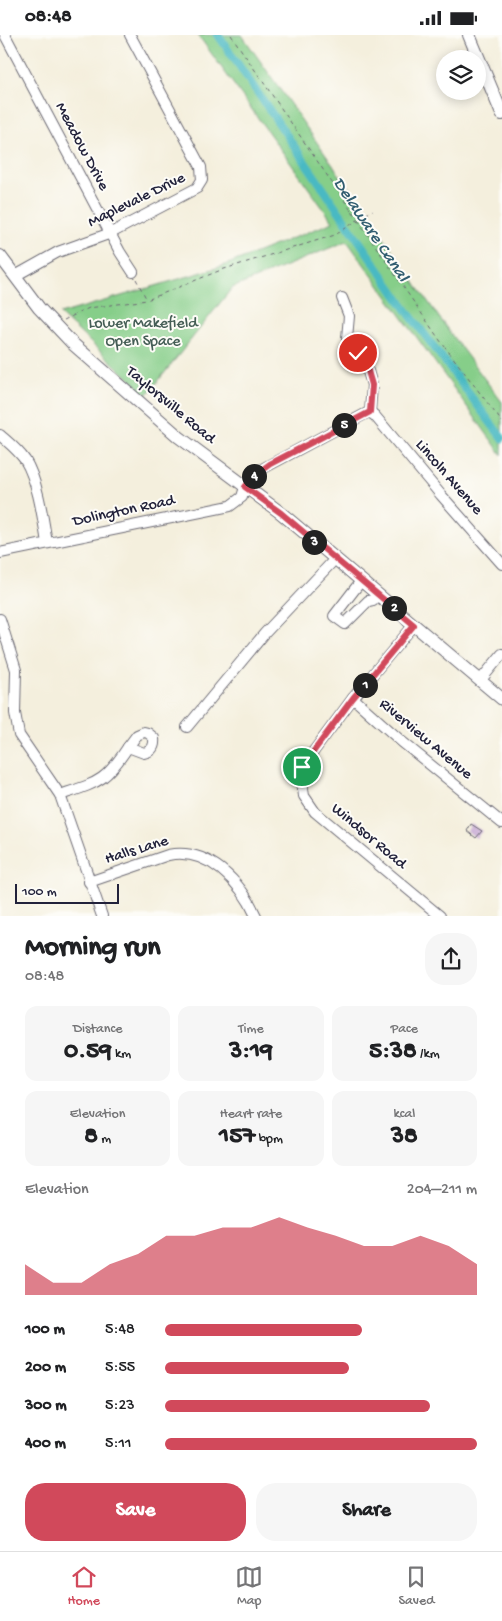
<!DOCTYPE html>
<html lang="en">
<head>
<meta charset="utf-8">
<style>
	:root { --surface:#fff; --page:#f6f6f6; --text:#202124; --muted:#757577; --line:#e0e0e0; --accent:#d1495b }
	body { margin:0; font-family:"Gochi Hand",sans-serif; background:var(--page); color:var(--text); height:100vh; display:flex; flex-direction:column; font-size:19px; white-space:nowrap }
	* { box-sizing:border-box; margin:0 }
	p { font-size:16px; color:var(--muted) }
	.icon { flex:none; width:28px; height:28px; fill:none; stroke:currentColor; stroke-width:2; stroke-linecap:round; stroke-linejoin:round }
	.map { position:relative; height:881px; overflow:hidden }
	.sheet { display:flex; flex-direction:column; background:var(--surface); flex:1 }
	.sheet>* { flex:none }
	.buttons { position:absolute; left:436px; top:15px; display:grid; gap:10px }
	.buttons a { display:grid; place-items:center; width:50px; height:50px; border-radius:50%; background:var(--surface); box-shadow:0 2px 12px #0003; font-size:25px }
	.scale { position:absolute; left:15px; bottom:12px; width:104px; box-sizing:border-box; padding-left:5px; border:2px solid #22223b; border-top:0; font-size:14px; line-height:18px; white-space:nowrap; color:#22223b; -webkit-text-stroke:4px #fdfcf7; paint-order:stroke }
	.pin { position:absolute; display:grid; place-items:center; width:42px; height:42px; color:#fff; margin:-21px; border:2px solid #fff; border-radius:50%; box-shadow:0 1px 5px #0007 }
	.km { position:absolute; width:25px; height:25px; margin:-12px; border-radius:50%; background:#222; color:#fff; font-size:14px; line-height:25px; text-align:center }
	.round { display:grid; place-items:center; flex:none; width:52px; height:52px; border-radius:20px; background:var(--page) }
	.head { display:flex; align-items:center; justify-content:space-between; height:85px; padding:0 25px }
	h1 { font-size:28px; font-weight:800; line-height:38px }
	.stats { display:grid; grid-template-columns:repeat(3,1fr); gap:8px; height:85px; padding:5px 25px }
	.stats div { display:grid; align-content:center; border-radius:12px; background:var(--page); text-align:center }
	.stats b { font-size:25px; font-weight:800 }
	.stats small { font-size:14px; font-weight:400 }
	.stats p { font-size:14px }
	.chart { height:140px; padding:10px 25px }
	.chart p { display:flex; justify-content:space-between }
	.chart svg { width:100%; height:90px; margin-top:5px; fill:var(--accent); opacity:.7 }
	.primary-button { display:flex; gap:10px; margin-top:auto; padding:10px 25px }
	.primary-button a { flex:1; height:58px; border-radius:20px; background:var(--accent); color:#fff; font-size:20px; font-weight:800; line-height:58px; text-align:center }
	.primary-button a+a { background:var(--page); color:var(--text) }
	ul { padding:0 25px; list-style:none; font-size:16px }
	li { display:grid; grid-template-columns:80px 60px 1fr; align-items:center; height:38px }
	li i { height:12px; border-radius:6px; background:var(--accent) }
	.status { display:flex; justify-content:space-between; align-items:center; height:35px; padding:0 25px; background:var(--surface); direction:ltr }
	.status svg { height:14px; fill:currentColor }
	.dock { display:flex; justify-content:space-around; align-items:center; height:70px; border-top:1px solid var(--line); background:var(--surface); font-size:14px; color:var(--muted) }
	.dock a { display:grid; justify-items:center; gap:2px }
	.dock .on { color:var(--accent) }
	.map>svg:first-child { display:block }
	.green { fill:#86ce89; stroke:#547862 }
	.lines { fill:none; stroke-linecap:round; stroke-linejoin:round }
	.canal { stroke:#4ab9c3; stroke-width:8 }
	.building { fill:#c8aad4 }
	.minor-casing { stroke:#6c6a74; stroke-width:12 }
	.major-casing { stroke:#6c6a74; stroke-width:14 }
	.path { stroke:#6c6a74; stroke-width:1; stroke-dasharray:4 4; stroke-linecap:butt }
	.minor { stroke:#fff; stroke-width:10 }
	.major { stroke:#fff; stroke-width:12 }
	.path-bridge { stroke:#6c6a74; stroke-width:1; stroke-dasharray:4 4; stroke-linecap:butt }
	.route-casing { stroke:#fff; stroke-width:10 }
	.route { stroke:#d1495b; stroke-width:6 }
	.labels { text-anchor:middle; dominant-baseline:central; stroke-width:4; stroke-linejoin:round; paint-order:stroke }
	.street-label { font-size:16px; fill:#22223b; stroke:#fdfcf7 }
	.park-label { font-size:16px; fill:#455e56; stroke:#fdfcf7 }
	.water-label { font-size:18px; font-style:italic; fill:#325e71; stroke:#fdfcf7 }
</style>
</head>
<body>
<div class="status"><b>08:48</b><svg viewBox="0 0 49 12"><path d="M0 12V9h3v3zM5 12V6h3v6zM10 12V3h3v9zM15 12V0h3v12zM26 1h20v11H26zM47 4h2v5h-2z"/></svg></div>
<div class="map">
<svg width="502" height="881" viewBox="0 0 502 881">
	<rect width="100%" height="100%" fill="#fdfcf7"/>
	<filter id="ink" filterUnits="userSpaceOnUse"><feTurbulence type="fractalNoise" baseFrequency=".02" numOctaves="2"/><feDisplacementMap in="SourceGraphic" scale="10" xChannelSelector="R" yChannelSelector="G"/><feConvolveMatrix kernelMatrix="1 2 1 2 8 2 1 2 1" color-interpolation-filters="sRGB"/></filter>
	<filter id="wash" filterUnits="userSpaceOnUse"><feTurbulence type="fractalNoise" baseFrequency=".0096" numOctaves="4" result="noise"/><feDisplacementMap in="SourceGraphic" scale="20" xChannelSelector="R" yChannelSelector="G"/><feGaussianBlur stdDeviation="1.12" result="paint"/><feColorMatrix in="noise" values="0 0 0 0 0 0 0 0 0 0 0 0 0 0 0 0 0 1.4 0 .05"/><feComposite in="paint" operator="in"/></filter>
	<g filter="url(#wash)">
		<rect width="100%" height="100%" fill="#f4efdd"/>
		<!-- green -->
		<path class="green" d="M198 0H242L450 298 502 367V420L347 206 232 253 147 360 60 279 223 231 333 187Z"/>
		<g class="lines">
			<!-- canal -->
			<path class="canal" d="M218 0 410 280 502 403"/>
		</g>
		<g id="blocks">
			<!-- building -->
			<path class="building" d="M471 789 482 796 476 803 467 796Z"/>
		</g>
	</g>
	<g filter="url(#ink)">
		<use href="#blocks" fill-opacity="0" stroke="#6c6a74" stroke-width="1"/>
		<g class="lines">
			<!-- minor casing -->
			<g class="minor-casing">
				<g id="minor">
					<path d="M5 0 120 217 133 237"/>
					<path d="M15 241 58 217 111 198 197 153 202 145 201 132 130 0"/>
					<path d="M342 263 349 281 347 303 368 336 372 350 370 377"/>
					<path d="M370 377 375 381 441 460 502 529"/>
					<path d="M0 400C9 408 18 415 25 425 38 446 43 484 47 508"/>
					<path d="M0 518 230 471 242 462 245 452 262 434 365 379 370 377"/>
					<path d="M361 546 334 581 345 589 368 566 373 565 378 560"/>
					<path d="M0 584 16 635 15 678 19 700 60 760 102 881"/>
					<path d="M414 590 353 663 302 732V747L304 761 315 777 440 881"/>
					<path d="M480 646 502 619"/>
					<path d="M353 663 401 706 502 788"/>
					<path d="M187 692 265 598 335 524"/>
					<path d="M144 697 148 698 154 703C155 711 152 716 144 718L128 712 137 700Z"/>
					<path d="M60 760C99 747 105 747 128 712"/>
					<path d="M89 847 168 820C208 812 241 847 256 881"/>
				</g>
			</g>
			<!-- major casing -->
			<g class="major-casing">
				<g id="major">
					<path d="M469 0 502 79"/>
					<path d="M0 221 39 273 73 309 179 402 281 478 502 664"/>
				</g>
			</g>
			<!-- path -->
			<g class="path">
				<path d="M231 0 439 304 502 387"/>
				<path d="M352 177 364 182 363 192"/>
				<path d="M359 184 373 175"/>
				<path d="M136 244 147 265"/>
				<path d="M64 285 89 273 147 265 221 235 335 200 343 195"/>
			</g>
			<!-- minor -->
			<use href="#minor" class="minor"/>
			<!-- major -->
			<use href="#major" class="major"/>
			<!-- path-bridge -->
			<path class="path-bridge" d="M343 195 359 184"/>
		</g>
	</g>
	<g class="lines" filter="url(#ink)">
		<!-- route casing -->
		<g class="route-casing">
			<path id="route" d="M302 732 353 663 414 590 281 478 245 452 255 440 270 429 370 377 372 350 368 336 358 318"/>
		</g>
		<!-- route -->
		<use href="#route" class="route"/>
	</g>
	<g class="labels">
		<!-- street labels -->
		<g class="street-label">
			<text transform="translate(81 112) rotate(62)">Meadow Drive</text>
			<text transform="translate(137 166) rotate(-26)">Maplevale Drive</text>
			<text transform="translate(170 371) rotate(40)">Taylorsville Road</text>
			<text transform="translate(448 443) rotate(49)">Lincoln Avenue</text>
			<text transform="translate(124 477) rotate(-12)">Dolington Road</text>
			<text transform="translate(425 705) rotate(40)">Riverview Avenue</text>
			<text transform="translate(368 802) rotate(40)">Windsor Road</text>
			<text transform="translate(137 816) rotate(-17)">Halls Lane</text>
		</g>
		<!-- park labels -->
		<g class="park-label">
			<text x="143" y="289">Lower Makefield<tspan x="143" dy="18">Open Space</tspan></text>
		</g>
		<!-- water labels -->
		<g class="water-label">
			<text transform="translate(370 195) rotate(56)">Delaware Canal</text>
		</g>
	</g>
</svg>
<div class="buttons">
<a><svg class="icon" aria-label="layers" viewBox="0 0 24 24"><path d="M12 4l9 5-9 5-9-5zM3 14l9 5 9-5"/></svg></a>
</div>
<div class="scale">100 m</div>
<div class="pin" style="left:302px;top:732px;background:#1e9e55"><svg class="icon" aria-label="arrive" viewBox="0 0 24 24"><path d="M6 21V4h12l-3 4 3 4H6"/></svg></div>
<div class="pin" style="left:358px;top:318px;background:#d93025"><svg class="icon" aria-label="check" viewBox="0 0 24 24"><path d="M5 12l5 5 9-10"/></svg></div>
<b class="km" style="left:365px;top:650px">1</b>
<b class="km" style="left:394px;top:573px">2</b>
<b class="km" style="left:314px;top:507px">3</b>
<b class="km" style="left:254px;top:441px">4</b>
<b class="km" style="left:344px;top:390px">5</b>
</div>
<section class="sheet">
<div class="head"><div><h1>Morning run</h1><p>08:48</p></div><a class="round"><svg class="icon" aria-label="share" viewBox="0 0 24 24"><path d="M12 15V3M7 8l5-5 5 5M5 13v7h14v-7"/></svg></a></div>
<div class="stats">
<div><p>Distance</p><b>0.59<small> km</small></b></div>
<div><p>Time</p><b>3:19</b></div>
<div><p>Pace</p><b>5:38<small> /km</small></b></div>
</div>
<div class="stats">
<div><p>Elevation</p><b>8<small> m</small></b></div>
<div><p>Heart rate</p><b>157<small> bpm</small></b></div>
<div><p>kcal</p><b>38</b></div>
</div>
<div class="chart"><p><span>Elevation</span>204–211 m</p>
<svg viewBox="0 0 160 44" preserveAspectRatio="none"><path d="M0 44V29L10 38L20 38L30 29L40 24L50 15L60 15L70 11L80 11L90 6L100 11L110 15L120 20L130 20L140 15L150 20L160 29V44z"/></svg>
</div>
<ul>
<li><b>100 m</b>5:48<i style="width:63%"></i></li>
<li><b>200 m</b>5:55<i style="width:59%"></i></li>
<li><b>300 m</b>5:23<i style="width:85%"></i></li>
<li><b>400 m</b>5:11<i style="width:100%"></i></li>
</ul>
<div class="primary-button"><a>Save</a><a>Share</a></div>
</section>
<nav class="dock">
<a class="on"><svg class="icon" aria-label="home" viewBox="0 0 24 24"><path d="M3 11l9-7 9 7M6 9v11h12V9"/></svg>Home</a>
<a><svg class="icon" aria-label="map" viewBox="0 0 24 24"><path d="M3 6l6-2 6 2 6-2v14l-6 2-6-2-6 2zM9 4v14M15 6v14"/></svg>Map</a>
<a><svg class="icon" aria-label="saved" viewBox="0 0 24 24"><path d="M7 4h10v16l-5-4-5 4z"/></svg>Saved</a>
</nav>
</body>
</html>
